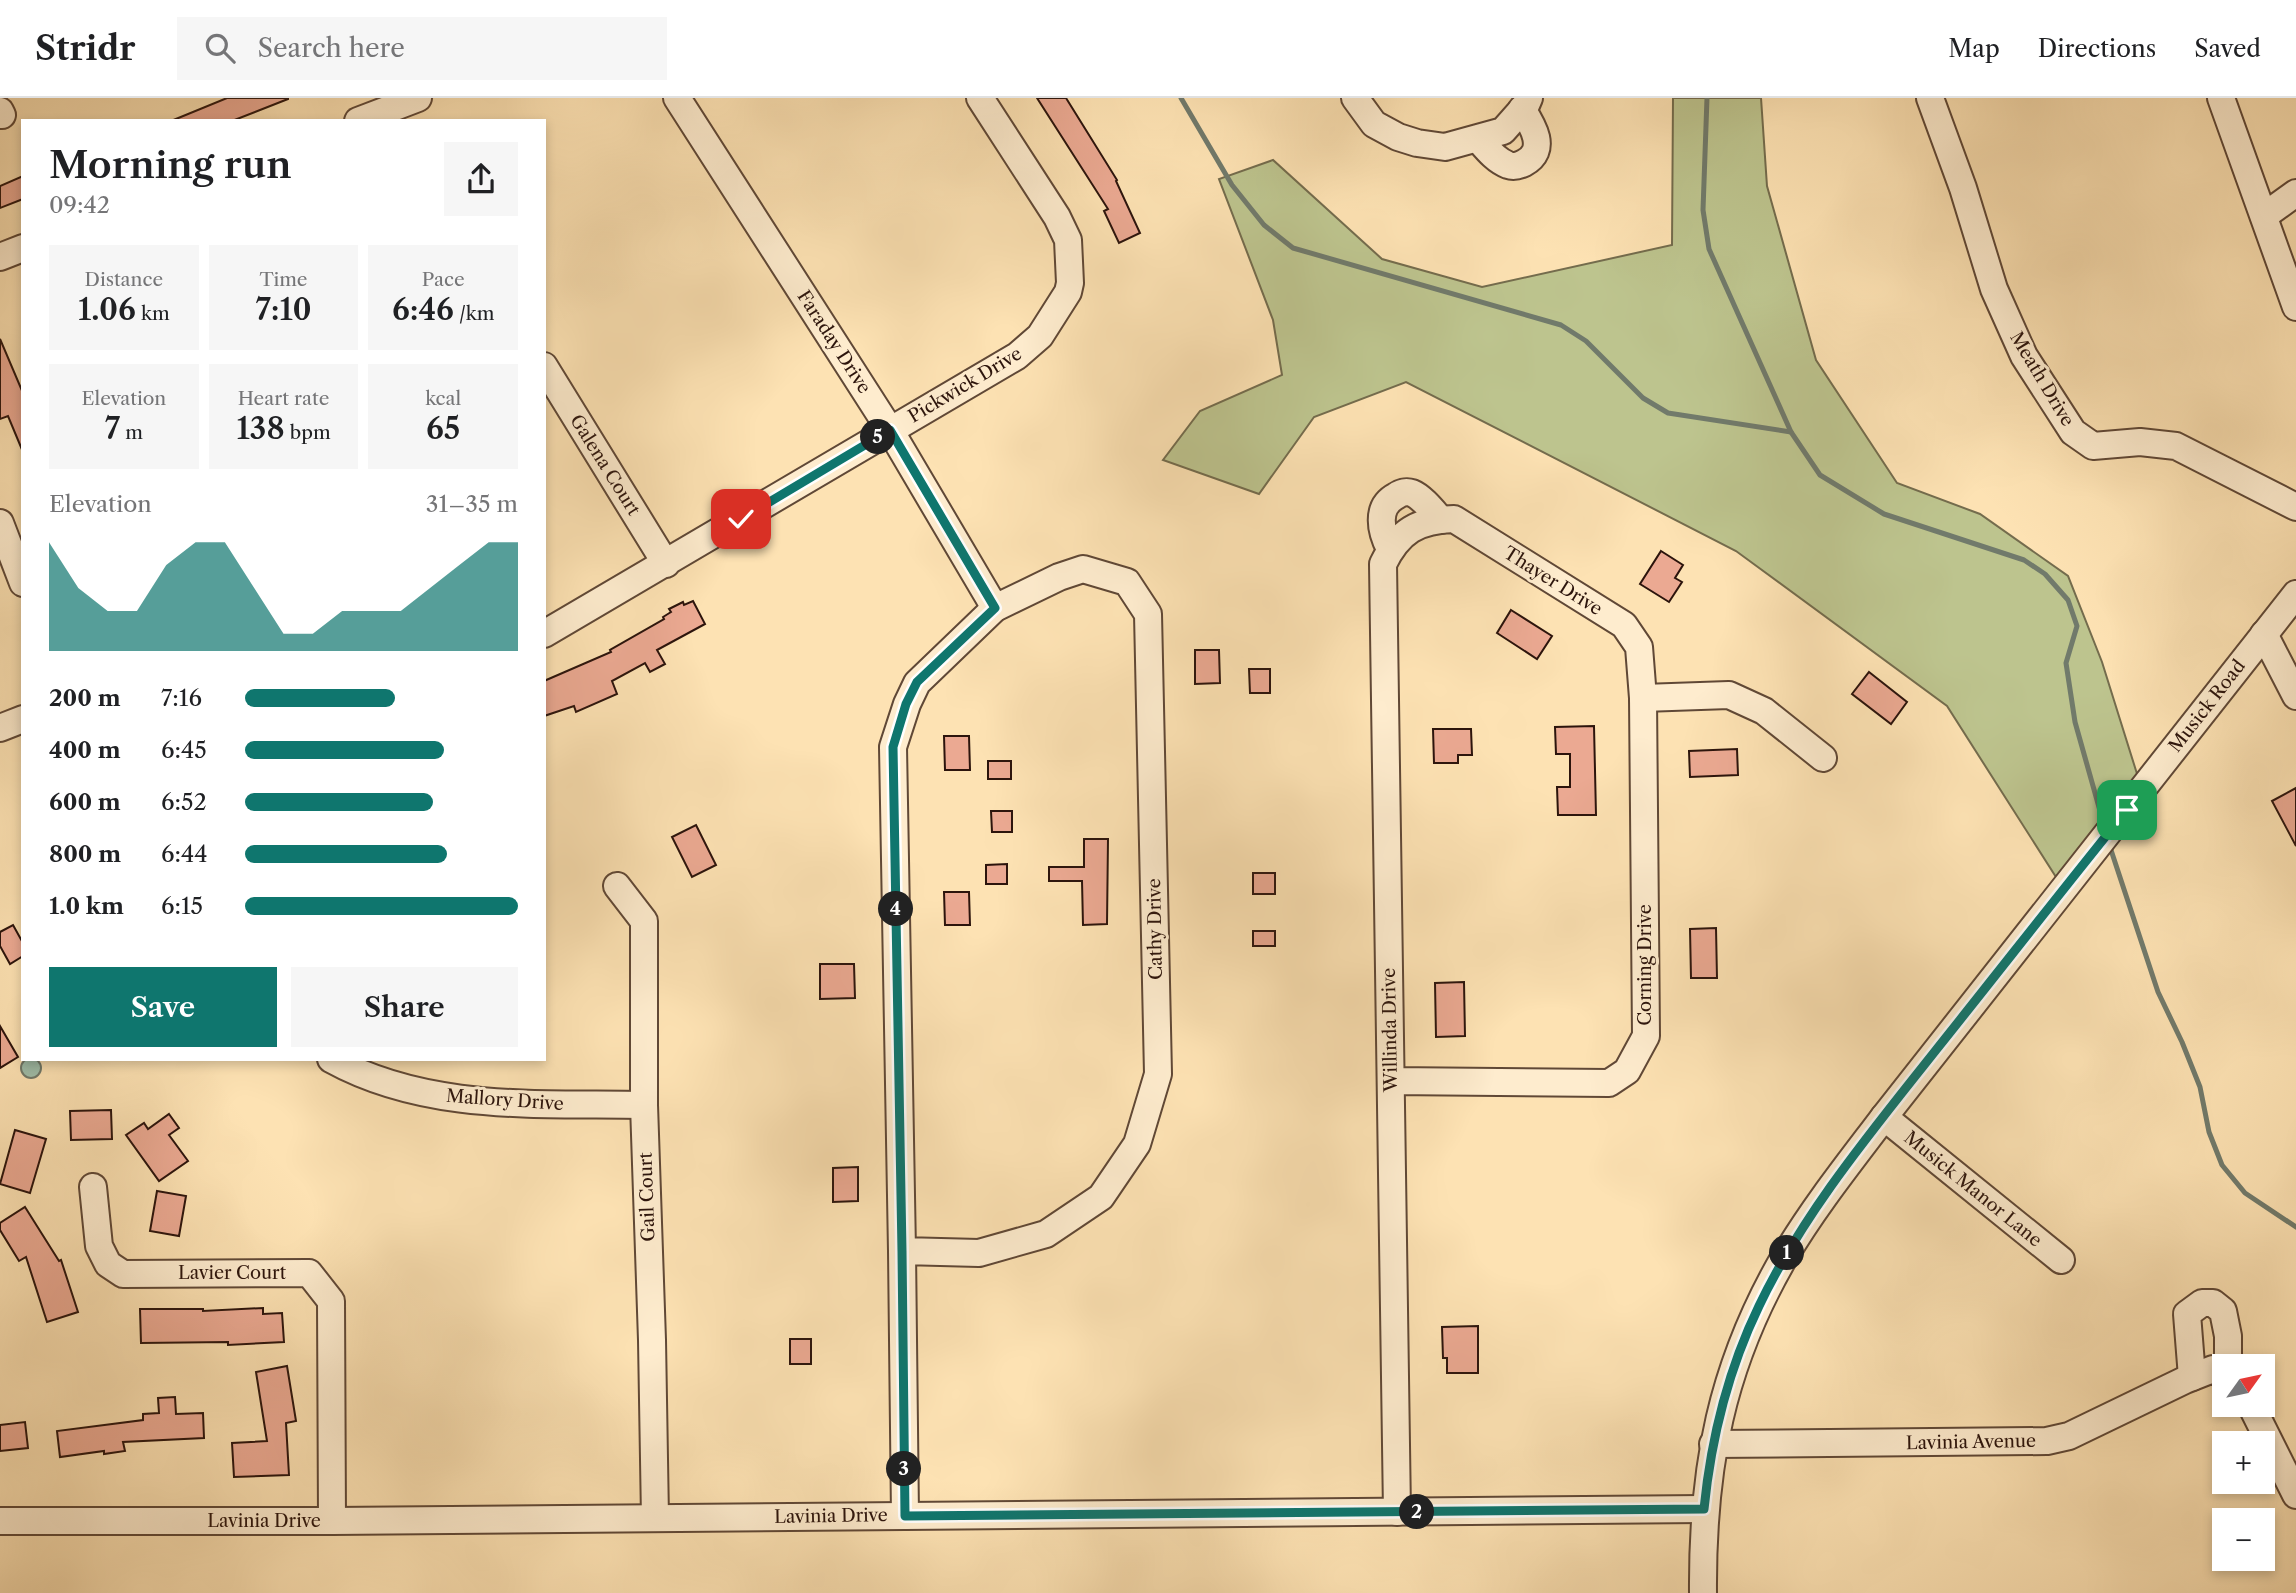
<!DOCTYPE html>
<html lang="en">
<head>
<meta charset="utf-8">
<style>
	:root { --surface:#fff; --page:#f6f6f6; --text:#202124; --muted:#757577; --line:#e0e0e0; --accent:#0f766e }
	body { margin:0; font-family:"Libre Caslon Text",serif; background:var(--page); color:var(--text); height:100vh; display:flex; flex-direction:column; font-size:26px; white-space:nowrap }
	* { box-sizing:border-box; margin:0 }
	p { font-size:23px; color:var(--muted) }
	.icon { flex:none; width:38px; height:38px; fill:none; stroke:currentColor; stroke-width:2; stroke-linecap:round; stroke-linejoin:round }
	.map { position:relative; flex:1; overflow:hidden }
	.panel { position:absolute; left:21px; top:21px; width:525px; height:942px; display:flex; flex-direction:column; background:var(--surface); border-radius:0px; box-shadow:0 4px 10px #0003 }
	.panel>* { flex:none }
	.needle { width:46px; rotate:57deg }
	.buttons { position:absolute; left:2212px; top:1256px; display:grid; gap:14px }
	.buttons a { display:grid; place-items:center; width:63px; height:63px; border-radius:0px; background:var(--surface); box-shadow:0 4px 10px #0003; font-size:35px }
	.pin { position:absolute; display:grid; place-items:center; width:60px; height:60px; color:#fff; margin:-30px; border-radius:14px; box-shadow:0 4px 10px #0006 }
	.km { position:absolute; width:35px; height:35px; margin:-18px; border-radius:50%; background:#222; color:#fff; font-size:19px; line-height:35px; text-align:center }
	.round { display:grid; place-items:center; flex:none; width:74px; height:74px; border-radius:0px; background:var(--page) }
	.headline { display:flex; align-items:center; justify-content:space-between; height:119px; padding:0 28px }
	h1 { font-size:38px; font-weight:600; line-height:52px }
	.stats { display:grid; grid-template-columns:repeat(3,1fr); gap:10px; height:119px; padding:7px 28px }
	.stats div { display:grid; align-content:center; border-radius:0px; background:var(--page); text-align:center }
	.stats b { font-size:30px; font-weight:600 }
	.stats small { font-size:19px; font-weight:400 }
	.stats p { font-size:19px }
	.chart { height:196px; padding:14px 28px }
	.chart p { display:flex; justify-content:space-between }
	.chart svg { width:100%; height:126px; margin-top:7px; fill:var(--accent); opacity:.7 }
	.button { display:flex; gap:14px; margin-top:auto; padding:14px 28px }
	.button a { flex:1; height:80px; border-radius:0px; background:var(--accent); color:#fff; font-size:28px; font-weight:600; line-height:80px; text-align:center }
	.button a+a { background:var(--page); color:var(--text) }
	ul { padding:0 28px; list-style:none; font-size:23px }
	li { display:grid; grid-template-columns:112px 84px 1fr; align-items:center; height:52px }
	li i { height:18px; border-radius:9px; background:var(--accent) }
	header { display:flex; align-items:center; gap:42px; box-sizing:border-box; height:98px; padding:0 35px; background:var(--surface); border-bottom:2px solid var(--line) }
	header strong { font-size:33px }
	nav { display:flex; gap:38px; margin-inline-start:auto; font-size:24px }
	.search { width:490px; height:63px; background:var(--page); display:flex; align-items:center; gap:18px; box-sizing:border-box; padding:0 24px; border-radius:0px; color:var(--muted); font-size:26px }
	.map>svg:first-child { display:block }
	.green { fill:#bdc48e; stroke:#746c4d; stroke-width:2 }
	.water { fill:#9fbeaa; stroke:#717a6b; stroke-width:2 }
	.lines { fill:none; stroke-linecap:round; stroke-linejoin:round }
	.stream { stroke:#717a6b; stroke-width:5 }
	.building { fill:#eba992; stroke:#2c140c; stroke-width:2 }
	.minor-casing { stroke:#604836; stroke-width:30 }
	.minor { stroke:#feecce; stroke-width:26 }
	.route-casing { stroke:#fff; stroke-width:14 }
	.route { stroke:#0f766e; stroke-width:9 }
	.labels { text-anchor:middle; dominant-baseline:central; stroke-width:6; stroke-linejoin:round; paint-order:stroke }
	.street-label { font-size:18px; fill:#2c140c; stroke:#feecce }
</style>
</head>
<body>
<header>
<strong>Stridr</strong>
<div class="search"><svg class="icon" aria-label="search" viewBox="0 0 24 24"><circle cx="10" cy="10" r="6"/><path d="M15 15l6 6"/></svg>Search here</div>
<nav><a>Map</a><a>Directions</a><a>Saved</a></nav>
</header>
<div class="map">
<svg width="2296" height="1495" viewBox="0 0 2296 1495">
	<rect width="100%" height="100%" fill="#fde2b3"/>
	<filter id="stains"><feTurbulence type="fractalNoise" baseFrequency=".00286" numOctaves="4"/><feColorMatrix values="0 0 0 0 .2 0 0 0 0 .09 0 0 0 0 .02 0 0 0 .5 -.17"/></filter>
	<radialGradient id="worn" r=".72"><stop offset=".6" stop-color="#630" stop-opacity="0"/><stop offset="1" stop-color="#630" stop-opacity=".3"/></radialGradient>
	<!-- green -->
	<path class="green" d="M1673 0H1761L1767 88 1816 262 1897 385 1980 416 2068 478 2102 564 2138 679 2056 779 1947 608 1736 453 1406 284 1314 319 1259 396 1163 362 1200 313 1282 277 1273 222 1219 81 1273 62 1382 161 1482 189 1672 147Z"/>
	<!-- water -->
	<circle class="water" cx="31" cy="970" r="10"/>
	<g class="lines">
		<!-- stream -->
		<g class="stream">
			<path d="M1181 0 1232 87 1264 127 1293 150 1561 227 1586 243 1643 300 1668 315 1791 334"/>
			<path d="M1707 0 1703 112 1709 151 1791 334 1820 377 1884 416 2024 462 2045 476 2068 502 2077 528 2066 565 2075 624 2104 727"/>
			<path d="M2109 746 2158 894 2182 944 2200 989 2209 1034 2222 1067 2245 1095 2296 1129"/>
		</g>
	</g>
	<!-- building -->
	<g class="building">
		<path d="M227 0H288V1L232 23H171Z"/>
		<path d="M1037 0H1066L1117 82 1116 83 1140 135 1119 145 1104 113 1108 111Z"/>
		<path d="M23 78V101L0 110V88Z"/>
		<path d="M0 241 23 295V354L8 318 0 321Z"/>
		<path d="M1661 453 1683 467 1675 480 1682 484 1669 504 1640 486Z"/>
		<path d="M693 503 705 526 657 552 665 566 650 574 645 565 612 583 617 596 576 614 574 608 544 618V583L611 554 610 552 664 521 663 519 671 514 669 511 683 504 684 507Z"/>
		<path d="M1511 512 1552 538 1537 561 1497 535Z"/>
		<path d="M1195 552H1219L1220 585 1195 586Z"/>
		<path d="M1249 571H1270V595H1250Z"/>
		<path d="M1869 574 1907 604 1891 626 1852 596Z"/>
		<path d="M1594 628 1596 717H1558L1557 689H1570V656H1556L1555 629Z"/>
		<path d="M1433 631H1471L1472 657H1458V665H1434Z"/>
		<path d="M944 638H969L970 672H945Z"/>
		<path d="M1737 651 1738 677 1690 679 1689 653Z"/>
		<rect x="988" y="663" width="23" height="18"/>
		<path d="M2296 690V748L2272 703Z"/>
		<path d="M991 713H1012V734H992Z"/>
		<path d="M696 727 716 767 692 779 672 739Z"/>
		<path d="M1084 741H1108L1107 826 1083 827 1082 783H1049V769H1084Z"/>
		<path d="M1007 766V786H986V767Z"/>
		<rect x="1253" y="775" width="22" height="21"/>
		<path d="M944 794H969L970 827H945Z"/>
		<path d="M13 827 23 845V858L10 866 0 848V834Z"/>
		<path d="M1716 830 1717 880H1691L1690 831Z"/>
		<rect x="1253" y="833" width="22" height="15"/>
		<path d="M820 866H854L855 900 820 901Z"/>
		<path d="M1464 884 1465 938 1436 939 1435 885Z"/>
		<path d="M0 928 18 959 0 970Z"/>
		<path d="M111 1012 112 1041 71 1042 70 1013Z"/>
		<path d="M169 1016 179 1030 169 1037 188 1063 159 1083 126 1037 144 1025 148 1031Z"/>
		<path d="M15 1032 46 1041 30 1095 0 1086Z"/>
		<path d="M858 1069V1103L833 1104V1070Z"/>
		<path d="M157 1093 186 1098 179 1138 150 1133Z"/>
		<path d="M25 1109 59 1163 61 1162 78 1214 47 1224 26 1159 19 1163 0 1132V1125Z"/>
		<path d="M263 1210V1216L282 1215 284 1244 228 1247V1244L141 1245 140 1211H203V1213Z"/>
		<path d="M1478 1228V1275H1447V1260H1443L1442 1229Z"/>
		<rect x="790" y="1241" width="21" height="25"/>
		<path d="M287 1268 296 1323 286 1325 289 1377 234 1379 232 1345 267 1343 256 1274Z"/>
		<path d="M175 1299 176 1316 203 1315 204 1340 123 1344 125 1353 104 1356V1353L60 1359 57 1333 143 1322V1316L159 1315 158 1300Z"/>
		<path d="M25 1324 28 1350 0 1353V1327Z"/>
	</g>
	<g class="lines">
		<!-- minor casing -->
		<g class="minor-casing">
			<g id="minor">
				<path d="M677 0 890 332 995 510"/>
				<path d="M1355 0 1374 26 1398 39 1417 45 1445 49 1503 33 1526 7 1529 0"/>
				<path d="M1930 0 1963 90 1994 191 2024 258 2073 334 2093 348 2140 344 2176 348 2296 409"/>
				<path d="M2221 0 2296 209"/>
				<path d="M0 13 2 17H0"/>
				<path d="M358 23 418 0"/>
				<path d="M1478 41C1486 50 1495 62 1508 67 1514 69 1518 68 1524 65 1548 52 1533 28 1522 11"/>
				<path d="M2264 118 2296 95"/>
				<path d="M0 159 23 150"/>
				<path d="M544 268 666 466"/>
				<path d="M0 425 23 485"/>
				<path d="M1390 451C1381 434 1375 409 1396 398 1400 395 1406 393 1412 395 1422 399 1433 413 1441 422"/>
				<path d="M544 536 1017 258 1040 238 1068 194 1070 185 1068 142 1057 119 980 0"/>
				<path d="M2264 536 2296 598"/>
				<path d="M1643 600 1729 597 1764 613 1823 660"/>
				<path d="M0 630 23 621"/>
				<path d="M617 788 644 823V1007L652 1242 655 1420"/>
				<path d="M331 961C427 1014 539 1005 644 1007"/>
				<path d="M1391 983 1609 985 1627 973 1646 938 1643 600 1639 549 1624 527 1454 421C1418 422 1399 433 1383 466L1397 1414"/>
				<path d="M1884 1019 2061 1162"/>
				<path d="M93 1089 99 1148 108 1166 123 1176 309 1175 331 1203 332 1423"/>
				<path d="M902 1153 979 1155 1046 1136 1101 1099 1137 1046 1158 976 1148 516 1127 484 1083 471 1059 479 995 510 917 585 907 606 893 649 902 1153 905 1418"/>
				<path d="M2192 1279 2187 1216 2202 1205H2213L2223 1213 2228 1238V1269"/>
				<path d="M2251 1307 2296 1397"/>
				<path d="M1713 1346 2047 1343 2069 1338 2185 1282 2213 1271 2224 1278"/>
				<path d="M0 1423H332L1704 1411"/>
				<path d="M1703 1495C1702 1369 1721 1268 1785 1158 1814 1109 1850 1064 1884 1019L2296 496"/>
			</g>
		</g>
		<!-- minor -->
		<use href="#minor" class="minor"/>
	</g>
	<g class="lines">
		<!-- route casing -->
		<g class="route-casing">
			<path id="route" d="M741 421 890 332 995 510 917 584 906 606 893 649 902 1153 905 1418 1704 1411C1711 1341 1728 1272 1759 1208 1804 1114 1872 1033 1936 952 2000 872 2063 791 2127 712"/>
		</g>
		<!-- route -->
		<use href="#route" class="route"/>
	</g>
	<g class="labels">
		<!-- street labels -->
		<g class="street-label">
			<text transform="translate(834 244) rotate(57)">Faraday Drive</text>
			<text transform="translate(2042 281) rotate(59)">Meath Drive</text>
			<text transform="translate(965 287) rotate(-31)">Pickwick Drive</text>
			<text transform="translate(605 367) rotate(58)">Galena Court</text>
			<text transform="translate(1553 483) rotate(32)">Thayer Drive</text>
			<text transform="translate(2207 608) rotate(-52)">Musick Road</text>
			<text transform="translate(1155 831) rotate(-91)">Cathy Drive</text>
			<text transform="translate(1645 867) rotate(-90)">Corning Drive</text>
			<text transform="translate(1390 932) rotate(-91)">Willinda Drive</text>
			<text transform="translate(505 1002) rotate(4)">Mallory Drive</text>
			<text transform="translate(1973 1091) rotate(39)">Musick Manor Lane</text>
			<text transform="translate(647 1099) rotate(-92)">Gail Court</text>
			<text x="232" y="1175">Lavier Court</text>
			<text transform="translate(1971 1344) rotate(-1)">Lavinia Avenue</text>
			<text transform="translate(831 1418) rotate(-1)">Lavinia Drive</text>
			<text x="264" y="1423">Lavinia Drive</text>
		</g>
	</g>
	<rect width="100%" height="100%" filter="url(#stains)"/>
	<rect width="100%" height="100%" fill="url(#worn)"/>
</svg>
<div class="buttons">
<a><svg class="needle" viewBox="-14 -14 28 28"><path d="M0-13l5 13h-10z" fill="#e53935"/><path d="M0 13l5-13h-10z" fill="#757577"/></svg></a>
<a>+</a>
<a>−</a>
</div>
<div class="pin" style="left:2127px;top:712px;background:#1e9e55"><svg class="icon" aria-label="arrive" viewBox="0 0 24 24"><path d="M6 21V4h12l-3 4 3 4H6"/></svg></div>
<div class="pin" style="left:741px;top:421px;background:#d93025"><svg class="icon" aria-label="check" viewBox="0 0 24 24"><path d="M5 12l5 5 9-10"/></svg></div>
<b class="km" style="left:1787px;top:1155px">1</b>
<b class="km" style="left:1417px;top:1414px">2</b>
<b class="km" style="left:904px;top:1371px">3</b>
<b class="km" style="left:896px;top:811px">4</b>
<b class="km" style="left:878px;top:339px">5</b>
<section class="panel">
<div class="headline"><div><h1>Morning run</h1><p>09:42</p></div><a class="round"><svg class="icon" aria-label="share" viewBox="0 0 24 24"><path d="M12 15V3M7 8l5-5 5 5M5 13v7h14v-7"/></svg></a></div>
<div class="stats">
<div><p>Distance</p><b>1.06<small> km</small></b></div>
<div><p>Time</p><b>7:10</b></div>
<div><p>Pace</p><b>6:46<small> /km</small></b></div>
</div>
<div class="stats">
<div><p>Elevation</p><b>7<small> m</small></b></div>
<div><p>Heart rate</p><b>138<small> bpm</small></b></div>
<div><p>kcal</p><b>65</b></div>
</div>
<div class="chart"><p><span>Elevation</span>31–35 m</p>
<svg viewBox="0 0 160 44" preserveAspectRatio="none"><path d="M0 44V6L10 22L20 30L30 30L40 14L50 6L60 6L70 22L80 38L90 38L100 30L110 30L120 30L130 22L140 14L150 6L160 6V44z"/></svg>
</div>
<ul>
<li><b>200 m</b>7:16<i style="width:55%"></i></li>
<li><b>400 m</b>6:45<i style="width:73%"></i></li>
<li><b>600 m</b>6:52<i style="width:69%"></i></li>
<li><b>800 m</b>6:44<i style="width:74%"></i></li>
<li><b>1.0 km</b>6:15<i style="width:100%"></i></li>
</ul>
<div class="button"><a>Save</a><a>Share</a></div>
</section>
</div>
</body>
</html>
